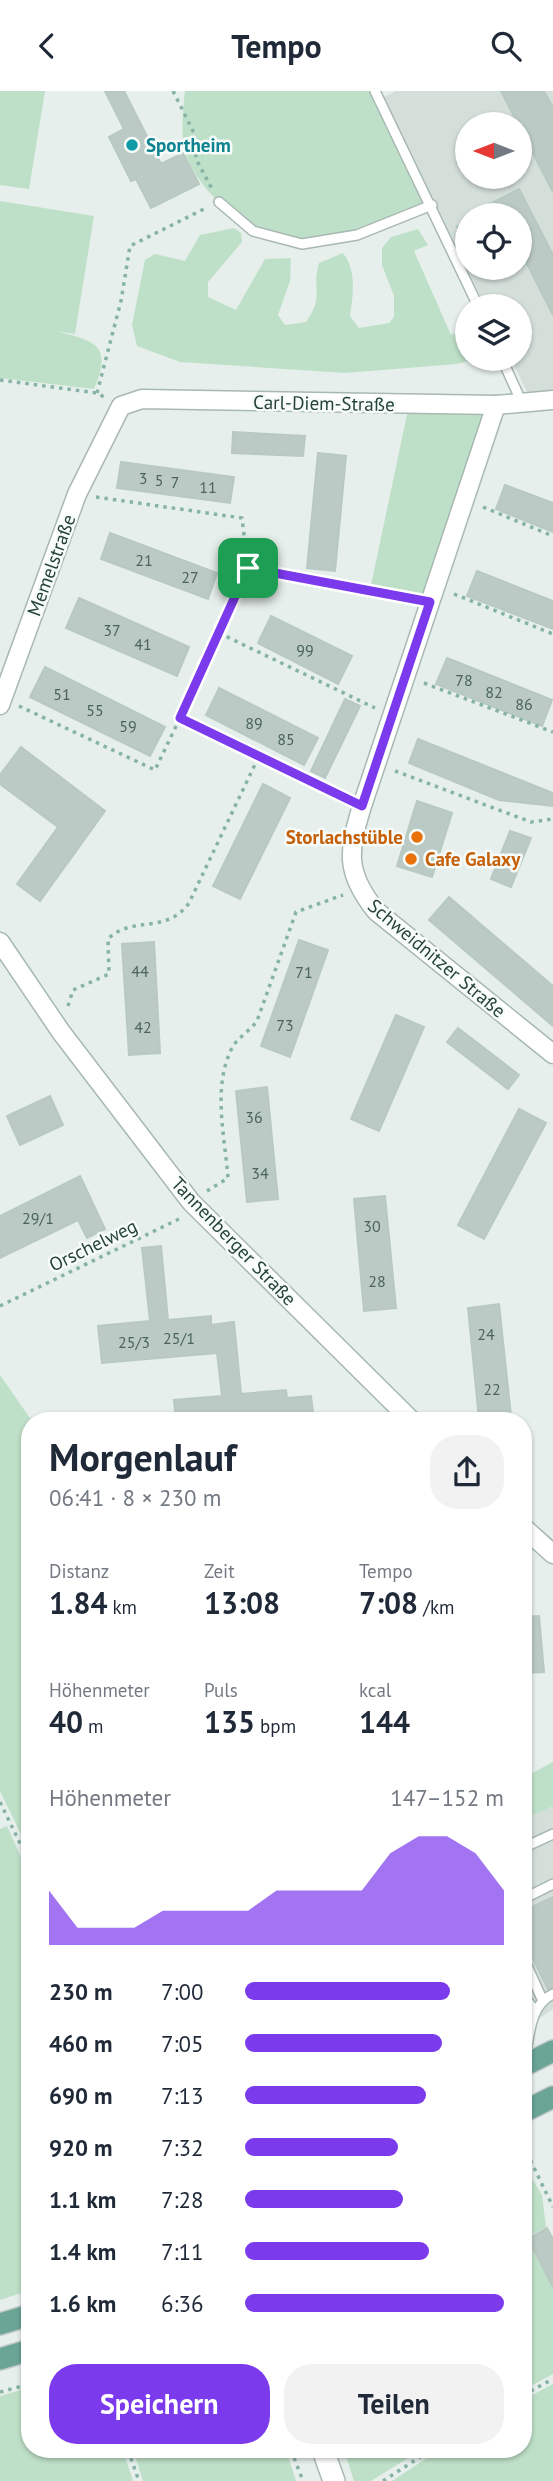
<!DOCTYPE html>
<html lang="de">
<head>
<meta charset="utf-8">
<style>
	:root { --surface:#fff; --page:#f2f2f3; --text:#1f2937; --muted:#747a83; --accent:#7c3aed }
	body { margin:0; font-family:"PT Sans",sans-serif; background:var(--page); color:var(--text); height:100vh; display:flex; flex-direction:column; font-size:26px; white-space:nowrap }
	* { box-sizing:border-box; margin:0 }
	p { font-size:23px; color:var(--muted) }
	.icon { flex:none; width:38px; height:38px; fill:none; stroke:currentColor; stroke-width:2; stroke-linecap:round; stroke-linejoin:round }
	.map { position:relative; flex:1; overflow:hidden }
	.panel { position:absolute; left:21px; top:1321px; width:511px; height:1046px; display:flex; flex-direction:column; background:var(--surface); border-radius:28px; box-shadow:0 2px 5px #0004 }
	.panel>* { flex:none }
	.needle { width:46px; rotate:270deg }
	.buttons { position:absolute; left:455px; top:21px; display:grid; gap:14px }
	.buttons a { display:grid; place-items:center; width:77px; height:77px; border-radius:50%; background:var(--surface); box-shadow:0 2px 5px #0004; font-size:35px }
	.pin { position:absolute; display:grid; place-items:center; width:60px; height:60px; color:#fff; margin:-30px; border-radius:14px; box-shadow:0 4px 10px #0006 }
	.round { display:grid; place-items:center; flex:none; width:74px; height:74px; border-radius:28px; background:var(--page) }
	.headline { display:flex; align-items:center; justify-content:space-between; height:119px; padding:0 28px }
	h1 { font-size:38px; font-weight:700; line-height:52px }
	.figures { display:grid; grid-template-columns:repeat(3,1fr); gap:10px; height:119px; padding:7px 28px }
	.figures div { display:grid; align-content:center }
	.figures b { font-size:30px; font-weight:700 }
	.figures small { font-size:19px; font-weight:400 }
	.figures p { font-size:19px }
	.chart { height:196px; padding:14px 28px }
	.chart p { display:flex; justify-content:space-between }
	.chart svg { width:100%; height:126px; margin-top:7px; fill:var(--accent); opacity:.7 }
	.action { display:flex; gap:14px; margin-top:auto; padding:14px 28px }
	.action a { flex:1; height:80px; border-radius:28px; background:var(--accent); color:#fff; font-size:28px; font-weight:700; line-height:80px; text-align:center }
	.action a+a { background:var(--page); color:var(--text) }
	ul { padding:0 28px; list-style:none; font-size:23px }
	li { display:grid; grid-template-columns:112px 84px 1fr; align-items:center; height:52px }
	li i { height:18px; border-radius:9px; background:var(--accent) }
	header { display:flex; justify-content:space-between; align-items:center; height:91px; padding:0 28px; background:var(--surface); font-size:32px; font-weight:700 }
	.map>svg:first-child { display:block }
	.built { fill:#d4dfda; fill-rule:evenodd }
	.green { fill:#bfe0c8 }
	.building { fill:#bbcac4; stroke:#b8c9c2; stroke-width:2 }
	.lines { fill:none; stroke-linecap:round; stroke-linejoin:round }
	.service-casing { stroke:#a8b8b2; stroke-width:12 }
	.minor-casing { stroke:#a8b8b2; stroke-width:21 }
	.tertiary-casing { stroke:#a8b8b2; stroke-width:24 }
	.primary-casing { stroke:#c2cac8; stroke-width:24 }
	.path { stroke:#86b3a5; stroke-width:3.5; stroke-dasharray:3.5 5; stroke-linecap:butt }
	.service { stroke:#fff; stroke-width:9 }
	.minor { stroke:#fff; stroke-width:18 }
	.tertiary { stroke:#fff; stroke-width:21 }
	.primary { stroke:#6aa596; stroke-width:21 }
	.route-casing { stroke:#fff; stroke-width:14 }
	.route { stroke:#7c3aed; stroke-width:9 }
	.culture-dot { fill:#0f9aa8; stroke:#f7fbf9; stroke-width:2.5 }
	.food-dot { fill:#e8710a; stroke:#f7fbf9; stroke-width:2.5 }
	.labels { text-anchor:middle; dominant-baseline:central; stroke-width:5; stroke-linejoin:round; paint-order:stroke }
	.number-label { font-size:16px; fill:#4a645c }
	.culture-label { font-size:19px; font-weight:bold; fill:#0d838f; stroke:#f7fbf9; text-anchor:start }
	.street-label { font-size:19px; fill:#24423a; stroke:#f7fbf9 }
	.food-label { font-size:19px; font-weight:bold; fill:#c56008; stroke:#f7fbf9; text-anchor:end }
</style>
</head>
<body>
<header><svg class="icon" aria-label="back" viewBox="0 0 24 24"><path d="M15 5l-7 7 7 7"/></svg>Tempo<svg class="icon" aria-label="search" viewBox="0 0 24 24"><circle cx="10" cy="10" r="6"/><path d="M15 15l6 6"/></svg></header>
<div class="map">
<svg width="553" height="2390" viewBox="0 0 553 2390">
	<rect width="100%" height="100%" fill="#e6efeb"/>
	<!-- built -->
	<g class="built">
		<path d="M396 0H553V309L532 311 511 268H520V215H485L384 6ZM467 33H520V86H467ZM467 124H520V177H467Z"/>
		<path d="M553 1715V1918L523 1939V1729Z"/>
	</g>
	<!-- green -->
	<g class="green">
		<path d="M0 0H45L29 98 0 94Z"/>
		<path d="M185 0H374L430 113C390 130 348 151 304 151 258 151 201 106 186 64 180 47 183 17 185 0Z"/>
		<path d="M0 110 94 125 75 243 55 240C95 250 113 253 94 298L0 287Z"/>
		<path d="M234 137 241 142 242 151 208 191V206L236 219 265 168 291 167 290 190 278 224 285 234 306 231C325 204 311 198 319 172L343 162C357 180 353 204 350 225L359 237 389 232 394 226V205L382 174V157L391 146 418 138 428 154 414 160 451 244 462 240 467 244V268H475L457 273 345 282 180 271 137 255 132 234 145 169 155 163 185 170 200 144Z"/>
		<path d="M409 314 492 315 428 510 370 499Z"/>
		<path d="M0 1284 32 1330 30 1762 0 1700Z"/>
		<path d="M553 1671V1715L523 1729V1687Z"/>
		<path d="M7 1735 30 1786V2199L0 2209V1738Z"/>
		<path d="M523 2073 542 2104 546 2136 526 2147 553 2197V2283L523 2299Z"/>
		<path d="M553 2293V2390H392L439 2359H523V2309Z"/>
		<path d="M30 2296V2359H123L133 2390H0V2305Z"/>
		<path d="M133 2359H286L296 2390H143Z"/>
		<path d="M344 2359H421L371 2390H354Z"/>
	</g>
	<!-- building -->
	<g class="building">
		<path d="M105 0H124L161 73 183 62 199 93 151 117 136 88 131 90 109 46 124 38Z"/>
		<path d="M501 0H544L553 17V101Z"/>
		<path d="M519 98 553 164V224L520 159V124H469Z"/>
		<path d="M233 341 305 345 303 365 232 362Z"/>
		<path d="M318 362 346 365 335 480 307 477Z"/>
		<path d="M121 371 234 386 230 412 117 397Z"/>
		<path d="M505 394 553 412V441L496 418Z"/>
		<path d="M110 442 217 482 208 508 101 468Z"/>
		<path d="M477 480 553 510V538L467 505Z"/>
		<path d="M79 507 189 556 177 585 66 537Z"/>
		<path d="M271 525 352 565 338 593 258 552Z"/>
		<path d="M447 567 552 609 542 635 436 593Z"/>
		<path d="M45 576 165 636 150 665 30 606Z"/>
		<path d="M219 597 318 647 304 674 206 624Z"/>
		<path d="M345 608 360 615 325 687 311 680Z"/>
		<path d="M418 648 553 702V715L499 709 409 672Z"/>
		<path d="M21 656 105 720 40 810 17 793 58 736 0 693V684Z"/>
		<path d="M263 693 290 707 240 808 213 795Z"/>
		<path d="M417 710 452 722 432 786 397 775Z"/>
		<path d="M510 740 531 747 511 796 491 788Z"/>
		<path d="M449 806 553 895V935L429 829Z"/>
		<path d="M299 849 328 859 290 966 261 955Z"/>
		<path d="M154 851 160 962 129 964 122 853Z"/>
		<path d="M396 924 424 936 379 1040 351 1028Z"/>
		<path d="M458 937 519 984 508 998 447 951Z"/>
		<path d="M267 996 278 1108 247 1111 236 1000Z"/>
		<path d="M50 1005 63 1034 20 1054 7 1025Z"/>
		<path d="M519 1018 546 1032 484 1148 458 1134Z"/>
		<path d="M80 1085 105 1138 87 1147 78 1129 0 1167V1125Z"/>
		<path d="M385 1105 396 1217 364 1220 354 1108Z"/>
		<path d="M161 1155 168 1229 211 1225V1234L234 1231 241 1303 286 1299 287 1307 311 1305 314 1330H176L174 1309 222 1305 217 1262 102 1272 98 1235 150 1230 142 1157Z"/>
		<path d="M499 1213 511 1325 479 1328 468 1217Z"/>
		<path d="M539 1525 544 1581 523 1582V1526Z"/>
		<path d="M553 1806V1896L548 1898 523 1847V1820Z"/>
		<path d="M547 2137 553 2148V2196L528 2148Z"/>
	</g>
	<g class="lines">
		<!-- service casing -->
		<g class="service-casing">
			<g id="service">
				<path d="M375 0 478 215"/>
				<path d="M219 111 253 140 302 153 357 144 432 114"/>
				<path d="M502 268 522 312"/>
				<path d="M523 1757 553 1743"/>
				<path d="M523 1808 553 1793"/>
				<path d="M523 1866 542 1908"/>
				<path d="M523 1904 535 1920"/>
				<path d="M524 1971C530 1947 528 1915 553 1903"/>
			</g>
		</g>
		<!-- minor casing -->
		<g class="minor-casing">
			<g id="minor">
				<path d="M496 314 362 715C348 761 345 781 376 820L553 963"/>
				<path d="M0 614 77 403 121 315 142 308 496 314 553 309"/>
				<path d="M0 851 61 941 191 1111 412 1330"/>
				<path d="M523 1436 553 1463"/>
			</g>
		</g>
		<!-- tertiary casing -->
		<g class="tertiary-casing">
			<path id="tertiary" d="M323 2359 334 2390"/>
		</g>
		<!-- primary casing -->
		<g class="primary-casing">
			<g id="primary">
				<path d="M523 1975 553 1960"/>
				<path d="M523 2021 553 2006"/>
				<path d="M0 2233 30 2224"/>
				<path d="M0 2268 30 2259"/>
			</g>
		</g>
		<!-- path -->
		<g class="path">
			<path d="M173 0 195 44 196 68 212 98"/>
			<path d="M483 124 487 122"/>
			<path d="M457 137 467 132"/>
			<path d="M0 289 97 302 104 306"/>
			<path d="M97 302 121 210 130 155 206 117"/>
			<path d="M96 406 242 427 248 477 180 627"/>
			<path d="M483 416 553 445"/>
			<path d="M248 477 412 508"/>
			<path d="M454 503 553 543"/>
			<path d="M219 542 375 617"/>
			<path d="M424 592 553 641"/>
			<path d="M19 615 155 679 180 627 344 707"/>
			<path d="M395 680 531 731 553 728"/>
			<path d="M68 915 73 899 109 883 108 848C132 824 166 844 189 812L259 665"/>
			<path d="M207 1100 228 1087C225 1046 212 996 232 957 237 947 250 940 257 930L296 821 343 804"/>
			<path d="M0 1215 181 1127"/>
			<path d="M0 1711 30 1773"/>
			<path d="M523 2054 553 2116"/>
			<path d="M0 2301 30 2293"/>
			<path d="M523 2304 553 2288"/>
			<path d="M128 2359 139 2390"/>
			<path d="M291 2359 303 2390"/>
			<path d="M383 2390 431 2359"/>
		</g>
		<!-- service -->
		<use href="#service" class="service"/>
		<!-- minor -->
		<use href="#minor" class="minor"/>
		<!-- tertiary -->
		<use href="#tertiary" class="tertiary"/>
		<!-- primary -->
		<use href="#primary" class="primary"/>
	</g>
	<g class="lines">
		<!-- route casing -->
		<g class="route-casing">
			<path id="route" d="M248 477 430 511 362 715 180 627Z"/>
		</g>
		<!-- route -->
		<use href="#route" class="route"/>
	</g>
	<!-- markers -->
	<circle class="culture-dot" cx="132" cy="54" r="7"/>
	<g class="food-dot">
		<circle cx="417" cy="746" r="7"/>
		<circle cx="411" cy="768" r="7"/>
	</g>
	<g class="labels">
		<!-- number labels -->
		<g class="number-label">
			<text x="143" y="387">3</text>
			<text x="159" y="389">5</text>
			<text x="175" y="391">7</text>
			<text x="208" y="396">11</text>
			<text x="144" y="469">21</text>
			<text x="190" y="486">27</text>
			<text x="112" y="539">37</text>
			<text x="143" y="553">41</text>
			<text x="305" y="559">99</text>
			<text x="464" y="589">78</text>
			<text x="494" y="601">82</text>
			<text x="62" y="603">51</text>
			<text x="524" y="613">86</text>
			<text x="95" y="619">55</text>
			<text x="254" y="632">89</text>
			<text x="128" y="635">59</text>
			<text x="286" y="648">85</text>
			<text x="140" y="880">44</text>
			<text x="304" y="881">71</text>
			<text x="285" y="934">73</text>
			<text x="143" y="936">42</text>
			<text x="254" y="1026">36</text>
			<text x="260" y="1082">34</text>
			<text x="38" y="1127">29/1</text>
			<text x="372" y="1135">30</text>
			<text x="377" y="1190">28</text>
			<text x="486" y="1243">24</text>
			<text x="179" y="1247">25/1</text>
			<text x="134" y="1251">25/3</text>
			<text x="492" y="1298">22</text>
		</g>
		<!-- culture labels -->
		<g class="culture-label">
			<text x="146" y="54">Sportheim</text>
		</g>
		<!-- street labels -->
		<g class="street-label">
			<text transform="translate(324 312) rotate(1)">Carl-Diem-Straße</text>
			<text transform="translate(51 474) rotate(-70)">Memelstraße</text>
			<text transform="translate(437 867) rotate(40)">Schweidnitzer Straße</text>
			<text transform="translate(234 1150) rotate(46)">Tannenberger Straße</text>
			<text transform="translate(93 1154) rotate(-26)">Orschelweg</text>
		</g>
		<!-- food labels -->
		<g class="food-label">
			<text x="403" y="746">Storlachstüble</text>
			<text x="425" y="768" text-anchor="start">Cafe Galaxy</text>
		</g>
	</g>
</svg>
<div class="buttons">
<a><svg class="needle" viewBox="-14 -14 28 28"><path d="M0-13l5 13h-10z" fill="#e53935"/><path d="M0 13l5-13h-10z" fill="#747a83"/></svg></a>
<a><svg class="icon" aria-label="locate" viewBox="0 0 24 24"><circle cx="12" cy="12" r="6"/><path d="M12 2v4M12 18v4M2 12h4M18 12h4"/></svg></a>
<a><svg class="icon" aria-label="layers" viewBox="0 0 24 24"><path d="M12 4l9 5-9 5-9-5zM3 14l9 5 9-5"/></svg></a>
</div>
<div class="pin" style="left:248px;top:477px;background:#1e9e55"><svg class="icon" aria-label="arrive" viewBox="0 0 24 24"><path d="M6 21V4h12l-3 4 3 4H6"/></svg></div>
<section class="panel">
<div class="headline"><div><h1>Morgenlauf</h1><p>06:41 · 8 × 230 m</p></div><a class="round"><svg class="icon" aria-label="share" viewBox="0 0 24 24"><path d="M12 15V3M7 8l5-5 5 5M5 13v7h14v-7"/></svg></a></div>
<div class="figures">
<div><p>Distanz</p><b>1.84<small> km</small></b></div>
<div><p>Zeit</p><b>13:08</b></div>
<div><p>Tempo</p><b>7:08<small> /km</small></b></div>
</div>
<div class="figures">
<div><p>Höhenmeter</p><b>40<small> m</small></b></div>
<div><p>Puls</p><b>135<small> bpm</small></b></div>
<div><p>kcal</p><b>144</b></div>
</div>
<div class="chart"><p><span>Höhenmeter</span>147–152 m</p>
<svg viewBox="0 0 160 44" preserveAspectRatio="none"><path d="M0 44V25L10 38L20 38L30 38L40 32L50 32L60 32L70 32L80 25L90 25L100 25L110 25L120 12L130 6L140 6L150 12L160 25V44z"/></svg>
</div>
<ul>
<li><b>230 m</b>7:00<i style="width:79%"></i></li>
<li><b>460 m</b>7:05<i style="width:76%"></i></li>
<li><b>690 m</b>7:13<i style="width:70%"></i></li>
<li><b>920 m</b>7:32<i style="width:59%"></i></li>
<li><b>1.1 km</b>7:28<i style="width:61%"></i></li>
<li><b>1.4 km</b>7:11<i style="width:71%"></i></li>
<li><b>1.6 km</b>6:36<i style="width:100%"></i></li>
</ul>
<div class="action"><a>Speichern</a><a>Teilen</a></div>
</section>
</div>
</body>
</html>
